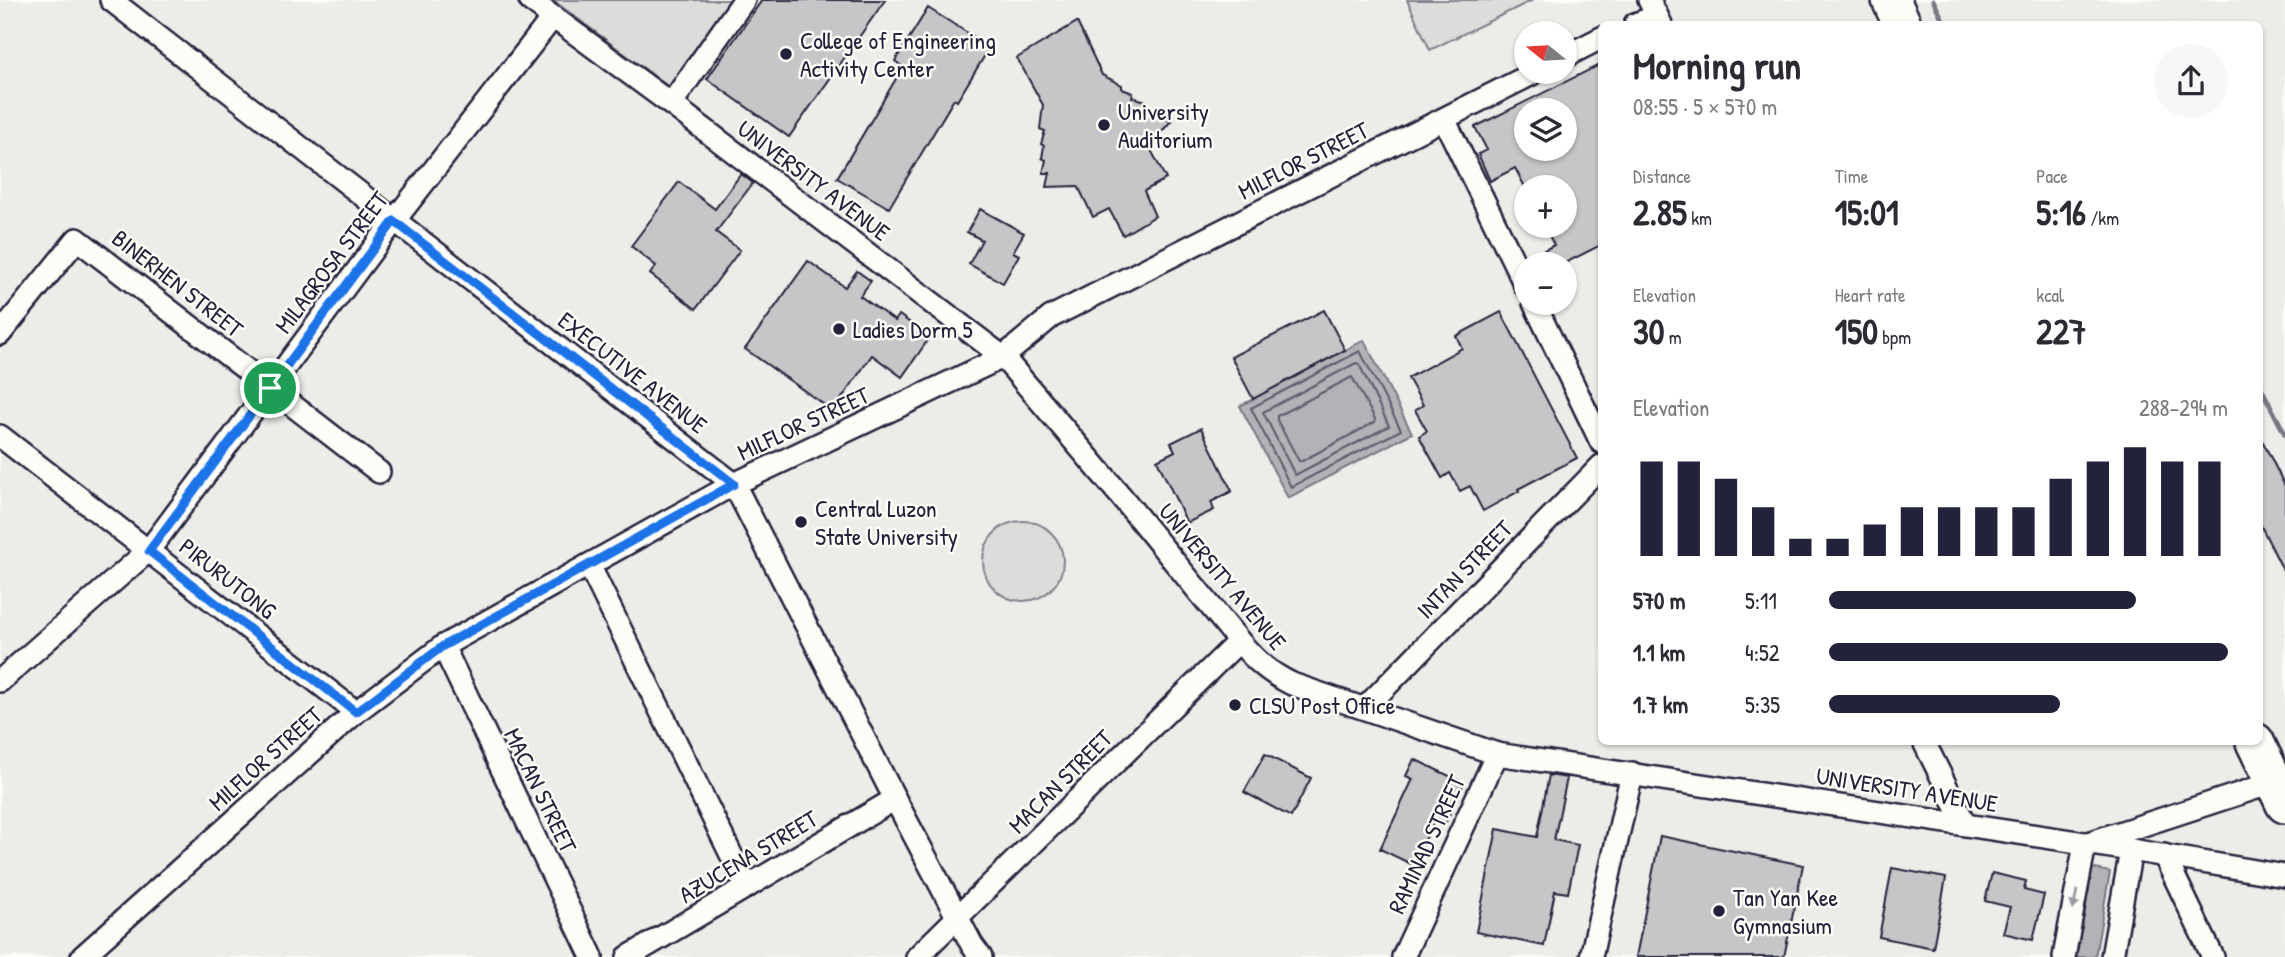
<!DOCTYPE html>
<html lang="en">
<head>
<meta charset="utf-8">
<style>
	:root { --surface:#fff; --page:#f7f7f7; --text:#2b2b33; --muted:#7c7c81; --accent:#22223b }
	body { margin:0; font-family:"Patrick Hand",sans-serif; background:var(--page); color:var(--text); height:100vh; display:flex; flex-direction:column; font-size:26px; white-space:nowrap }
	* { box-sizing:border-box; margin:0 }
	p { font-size:23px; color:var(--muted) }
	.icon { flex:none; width:38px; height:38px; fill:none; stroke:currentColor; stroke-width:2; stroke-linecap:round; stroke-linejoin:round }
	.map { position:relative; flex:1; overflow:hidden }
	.details { position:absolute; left:1598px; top:21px; width:665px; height:724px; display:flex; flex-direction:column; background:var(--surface); border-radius:10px; box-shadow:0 2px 5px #0004 }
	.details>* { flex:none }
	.needle { width:46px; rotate:288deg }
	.fabs { position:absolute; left:1514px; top:21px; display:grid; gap:14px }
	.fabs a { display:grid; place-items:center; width:63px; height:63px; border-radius:50%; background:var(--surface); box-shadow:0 2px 5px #0004; font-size:35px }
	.pin { position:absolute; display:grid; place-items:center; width:60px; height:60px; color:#fff; margin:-30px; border:4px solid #fff; border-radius:50%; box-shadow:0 2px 7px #0007 }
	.round { display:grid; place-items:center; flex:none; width:74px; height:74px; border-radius:37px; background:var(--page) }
	.overview { display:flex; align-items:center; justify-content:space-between; height:119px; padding:0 35px }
	h1 { font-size:38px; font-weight:800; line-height:52px }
	.metrics { display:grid; grid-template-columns:repeat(3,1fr); gap:10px; height:119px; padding:7px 35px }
	.metrics div { display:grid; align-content:center }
	.metrics b { font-size:35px; font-weight:800 }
	.metrics small { font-size:19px; font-weight:400 }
	.metrics p { font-size:19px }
	.chart { height:196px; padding:14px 35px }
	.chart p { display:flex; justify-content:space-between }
	.chart svg { width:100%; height:126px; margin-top:7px; stroke:var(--accent); stroke-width:6 }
	ul { padding:0 35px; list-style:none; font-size:23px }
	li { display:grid; grid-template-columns:112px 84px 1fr; align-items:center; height:52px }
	li i { height:18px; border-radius:9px; background:var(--accent) }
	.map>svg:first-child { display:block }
	.built { fill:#ecece9; fill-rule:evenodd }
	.green { fill:#dddcdb; stroke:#807f8b; stroke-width:2 }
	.water { fill:#b2b2b7; stroke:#787885; stroke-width:2 }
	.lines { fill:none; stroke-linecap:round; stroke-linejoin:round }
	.shore { stroke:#5c5c6d; stroke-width:2 }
	.stream { stroke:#787885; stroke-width:5 }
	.building { fill:#c6c6c8; stroke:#22223b; stroke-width:2; fill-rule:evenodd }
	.minor-casing { stroke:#22223b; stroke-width:26 }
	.trunk-casing { stroke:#22223b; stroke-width:42 }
	.minor { stroke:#fdfcf7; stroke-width:21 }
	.trunk { stroke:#fdfcf7; stroke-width:37 }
	.oneway { fill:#9a9aa2 }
	.route-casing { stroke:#fff; stroke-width:14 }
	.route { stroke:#1a73e8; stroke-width:9 }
	.poi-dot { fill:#22223b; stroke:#fdfcf7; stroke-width:2.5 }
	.labels { text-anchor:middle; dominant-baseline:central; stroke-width:5; stroke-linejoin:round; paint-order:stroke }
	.poi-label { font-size:24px; fill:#22223b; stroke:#fdfcf7; text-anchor:start }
	.street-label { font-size:24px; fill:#22223b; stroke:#fdfcf7 }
</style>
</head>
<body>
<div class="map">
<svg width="2285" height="957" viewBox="0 0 2285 957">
	<rect width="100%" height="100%" fill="#fdfcf7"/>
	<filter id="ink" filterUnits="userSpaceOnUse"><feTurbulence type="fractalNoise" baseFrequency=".0143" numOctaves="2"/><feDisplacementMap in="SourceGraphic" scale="14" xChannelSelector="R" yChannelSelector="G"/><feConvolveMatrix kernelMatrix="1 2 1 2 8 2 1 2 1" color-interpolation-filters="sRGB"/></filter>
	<g filter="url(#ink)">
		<!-- built -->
		<path class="built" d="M0 0H2285V957H0ZM1601 24H2259V742H1601ZM1526 33H1564V72H1526ZM1526 110H1564V149H1526ZM1526 187H1564V226H1526ZM1526 264H1564V303H1526Z"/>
		<!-- green -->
		<g class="green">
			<path d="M553 0H732L669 87Z"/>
			<path d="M1407 0H1533L1430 50Z"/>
			<circle cx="1023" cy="561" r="40"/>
		</g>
		<!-- water -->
		<g class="water">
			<path d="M1364 340 1412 433 1288 498 1240 406Z"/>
			<path d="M2091 868 2110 872 2095 957H2075Z"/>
		</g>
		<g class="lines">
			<!-- shore -->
			<g class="shore">
				<path d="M1360 351 1401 430 1291 487 1251 408Z"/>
				<path d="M1356 363 1359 364 1389 426 1295 475 1263 412Z"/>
				<path d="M1352 377 1375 419V422L1302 461H1299L1277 420V416Z"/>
			</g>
			<!-- stream -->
			<g class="stream">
				<path d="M1933 0 1945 24"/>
				<path d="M2259 384 2285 434"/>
			</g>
		</g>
		<!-- building -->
		<g class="building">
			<path d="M762 0H885L789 137 707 79Z"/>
			<path d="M928 8 990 47 957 101 954 99 889 208 837 178 903 67 895 61Z"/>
			<path d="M1077 22 1102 75 1122 85V89L1133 93 1132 97 1146 101 1144 106 1158 110 1155 114 1171 121 1149 146 1166 179 1144 191 1155 216 1123 235 1109 209 1093 217 1078 186 1047 187 1050 173H1043L1046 160 1042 158 1044 146 1041 144 1045 131 1040 129 1043 105 1017 58Z"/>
			<path d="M1601 64V245L1563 264H1543L1537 254 1554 245 1544 226H1564V187H1525L1515 168 1490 181 1478 154 1487 150 1475 127ZM1526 110H1564V149H1526Z"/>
			<path d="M741 174 753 183 716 232 740 250 696 309 650 274 656 266 631 246 679 182 715 209Z"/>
			<path d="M980 209 1024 233 1013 252 1019 255 1003 283 969 264 982 240 967 232Z"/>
			<path d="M808 261 845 287 857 271 871 281 860 296 895 321 899 315 930 337 902 377 872 355 833 411 745 349Z"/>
			<path d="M1324 310 1345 350 1253 399 1231 357Z"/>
			<path d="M1501 312 1577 458 1518 489 1519 491 1483 511 1470 486 1460 491 1450 473 1442 478 1419 436 1427 431 1415 410 1423 405 1408 378 1462 348 1456 336Z"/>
			<path d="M1201 428 1232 491 1211 502 1214 510 1187 523 1157 460 1175 451 1171 443Z"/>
			<path d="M2259 434 2285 486V574L2259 522Z"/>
			<path d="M1265 754 1311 778 1291 817 1244 792Z"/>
			<path d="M1414 759 1464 783 1444 826 1434 821 1413 865 1380 849 1413 779 1406 776Z"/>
			<path d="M1549 775 1567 778 1554 840 1578 845 1568 893 1555 891 1544 946 1476 932 1497 829 1537 837Z"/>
			<path d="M1660 836 1803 865 1784 957H1636Z"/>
			<path d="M1892 868 1946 878 1933 948 1879 937Z"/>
			<path d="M1992 873 2026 881 2024 890 2044 895 2033 940 2003 933 2010 907 1985 901Z"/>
		</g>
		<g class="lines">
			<!-- minor casing -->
			<g class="minor-casing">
				<g id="minor">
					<path d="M111 0 734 484 895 799 972 945 981 957"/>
					<path d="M530 0 671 104 1003 357 1120 495 1239 641C1256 661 1268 672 1292 684L1497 754 2131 850 2285 876"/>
					<path d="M1649 0 1661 24"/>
					<path d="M1635 24 1657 16"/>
					<path d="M1564 57 1601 38"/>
					<path d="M671 104 744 0"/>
					<path d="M1444 119 1526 287"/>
					<path d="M1534 303 1601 442"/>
					<path d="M0 334 77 239 379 472"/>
					<path d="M0 436 356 712"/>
					<path d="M589 565 747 887"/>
					<path d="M443 646 592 957"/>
					<path d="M0 681 149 550 394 221 553 17"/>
					<path d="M1365 708 1601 466"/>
					<path d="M1924 742 1965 824"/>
					<path d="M2164 855 2213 957"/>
					<path d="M82 957 356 712 443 646 734 484 1003 357 1051 317 1536 72"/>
					<path d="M628 957 895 799"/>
					<path d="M917 957 1239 641"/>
					<path d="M1403 957 1497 754"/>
					<path d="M1591 957 1632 773"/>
					<path d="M2064 957 2085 844 2275 782"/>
					<path d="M2112 957 2131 850"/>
				</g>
			</g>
			<!-- trunk casing -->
			<g class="trunk-casing">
				<g id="trunk">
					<path d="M1891 0 1902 24"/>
					<path d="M2255 742 2285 804"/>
				</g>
			</g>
			<!-- minor -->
			<use href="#minor" class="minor"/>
			<!-- trunk -->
			<use href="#trunk" class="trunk"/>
		</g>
		<!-- one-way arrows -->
		<defs><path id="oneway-solid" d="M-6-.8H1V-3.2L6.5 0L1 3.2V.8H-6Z" transform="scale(1.75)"/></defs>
		<use class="oneway" href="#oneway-solid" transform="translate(2075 900) rotate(101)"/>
	</g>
	<g class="lines" filter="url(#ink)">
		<!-- route casing -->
		<g class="route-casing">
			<path id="route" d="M394 221 734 484 443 646 356 712 149 551Z"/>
		</g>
		<!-- route -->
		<use href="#route" class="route"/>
	</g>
	<!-- markers -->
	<g class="poi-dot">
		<circle cx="786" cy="54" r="7"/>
		<circle cx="1104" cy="125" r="7"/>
		<circle cx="839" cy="329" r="7"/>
		<circle cx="801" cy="522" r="7"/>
		<circle cx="1235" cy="705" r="7"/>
		<circle cx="1719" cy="911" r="7"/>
	</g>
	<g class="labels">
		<!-- poi labels -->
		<g class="poi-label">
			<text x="800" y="40">College of Engineering<tspan x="800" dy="28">Activity Center</tspan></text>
			<text x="1118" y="111">University<tspan x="1118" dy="28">Auditorium</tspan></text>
			<text x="853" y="329">Ladies Dorm 5</text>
			<text x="815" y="508">Central Luzon<tspan x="815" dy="28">State University</tspan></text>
			<text x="1249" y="705">CLSU Post Office</text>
			<text x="1733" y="897">Tan Yan Kee<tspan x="1733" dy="28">Gymnasium</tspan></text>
		</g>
		<!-- street labels -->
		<g class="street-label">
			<text transform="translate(1303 160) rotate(-27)">MILFLOR STREET</text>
			<text transform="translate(814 180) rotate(37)">UNIVERSITY AVENUE</text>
			<text transform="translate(331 262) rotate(-53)">MILAGROSA STREET</text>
			<text transform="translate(178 283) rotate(38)">BINERHEN STREET</text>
			<text transform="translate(633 372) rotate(38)">EXECUTIVE AVENUE</text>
			<text transform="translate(803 423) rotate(-25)">MILFLOR STREET</text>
			<text transform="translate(1464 569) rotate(-46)">INTAN STREET</text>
			<text transform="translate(1223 576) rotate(50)">UNIVERSITY AVENUE</text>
			<text transform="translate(228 578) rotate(38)">PIRURUTONG</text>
			<text transform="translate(265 758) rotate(-42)">MILFLOR STREET</text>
			<text transform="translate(1060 781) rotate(-45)">MACAN STREET</text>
			<text transform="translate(1907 789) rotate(9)">UNIVERSITY AVENUE</text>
			<text transform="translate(541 790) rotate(64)">MACAN STREET</text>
			<text transform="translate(1426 844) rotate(-65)">RAMINAD STREET</text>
			<text transform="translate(748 856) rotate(-31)">AZUCENA STREET</text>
		</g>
	</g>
</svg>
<div class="fabs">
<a><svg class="needle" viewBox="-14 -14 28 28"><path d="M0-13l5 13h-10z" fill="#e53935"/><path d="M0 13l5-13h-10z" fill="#7c7c81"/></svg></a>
<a><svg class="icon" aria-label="layers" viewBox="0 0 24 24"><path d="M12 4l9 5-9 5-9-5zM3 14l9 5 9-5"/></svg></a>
<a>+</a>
<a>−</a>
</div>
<div class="pin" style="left:270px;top:388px;background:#1e9e55"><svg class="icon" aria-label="arrive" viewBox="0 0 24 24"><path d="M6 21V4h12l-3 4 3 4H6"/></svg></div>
<section class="details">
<div class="overview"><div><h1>Morning run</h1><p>08:55 · 5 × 570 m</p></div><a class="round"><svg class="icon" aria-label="share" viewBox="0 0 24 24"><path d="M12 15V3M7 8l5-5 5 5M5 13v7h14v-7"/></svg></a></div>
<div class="metrics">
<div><p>Distance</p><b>2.85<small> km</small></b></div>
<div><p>Time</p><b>15:01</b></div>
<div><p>Pace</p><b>5:16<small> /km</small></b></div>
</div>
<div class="metrics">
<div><p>Elevation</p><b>30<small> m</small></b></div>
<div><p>Heart rate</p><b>150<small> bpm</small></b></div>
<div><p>kcal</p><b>227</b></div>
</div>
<div class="chart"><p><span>Elevation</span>288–294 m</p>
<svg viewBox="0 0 160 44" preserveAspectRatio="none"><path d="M5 44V11M15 44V11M25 44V17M35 44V27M45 44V38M55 44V38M65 44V33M75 44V27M85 44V27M95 44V27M105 44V27M115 44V17M125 44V11M135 44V6M145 44V11M155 44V11"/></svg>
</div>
<ul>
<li><b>570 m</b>5:11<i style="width:77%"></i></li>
<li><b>1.1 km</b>4:52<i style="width:100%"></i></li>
<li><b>1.7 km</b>5:35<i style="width:58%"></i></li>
</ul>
</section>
</div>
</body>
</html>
